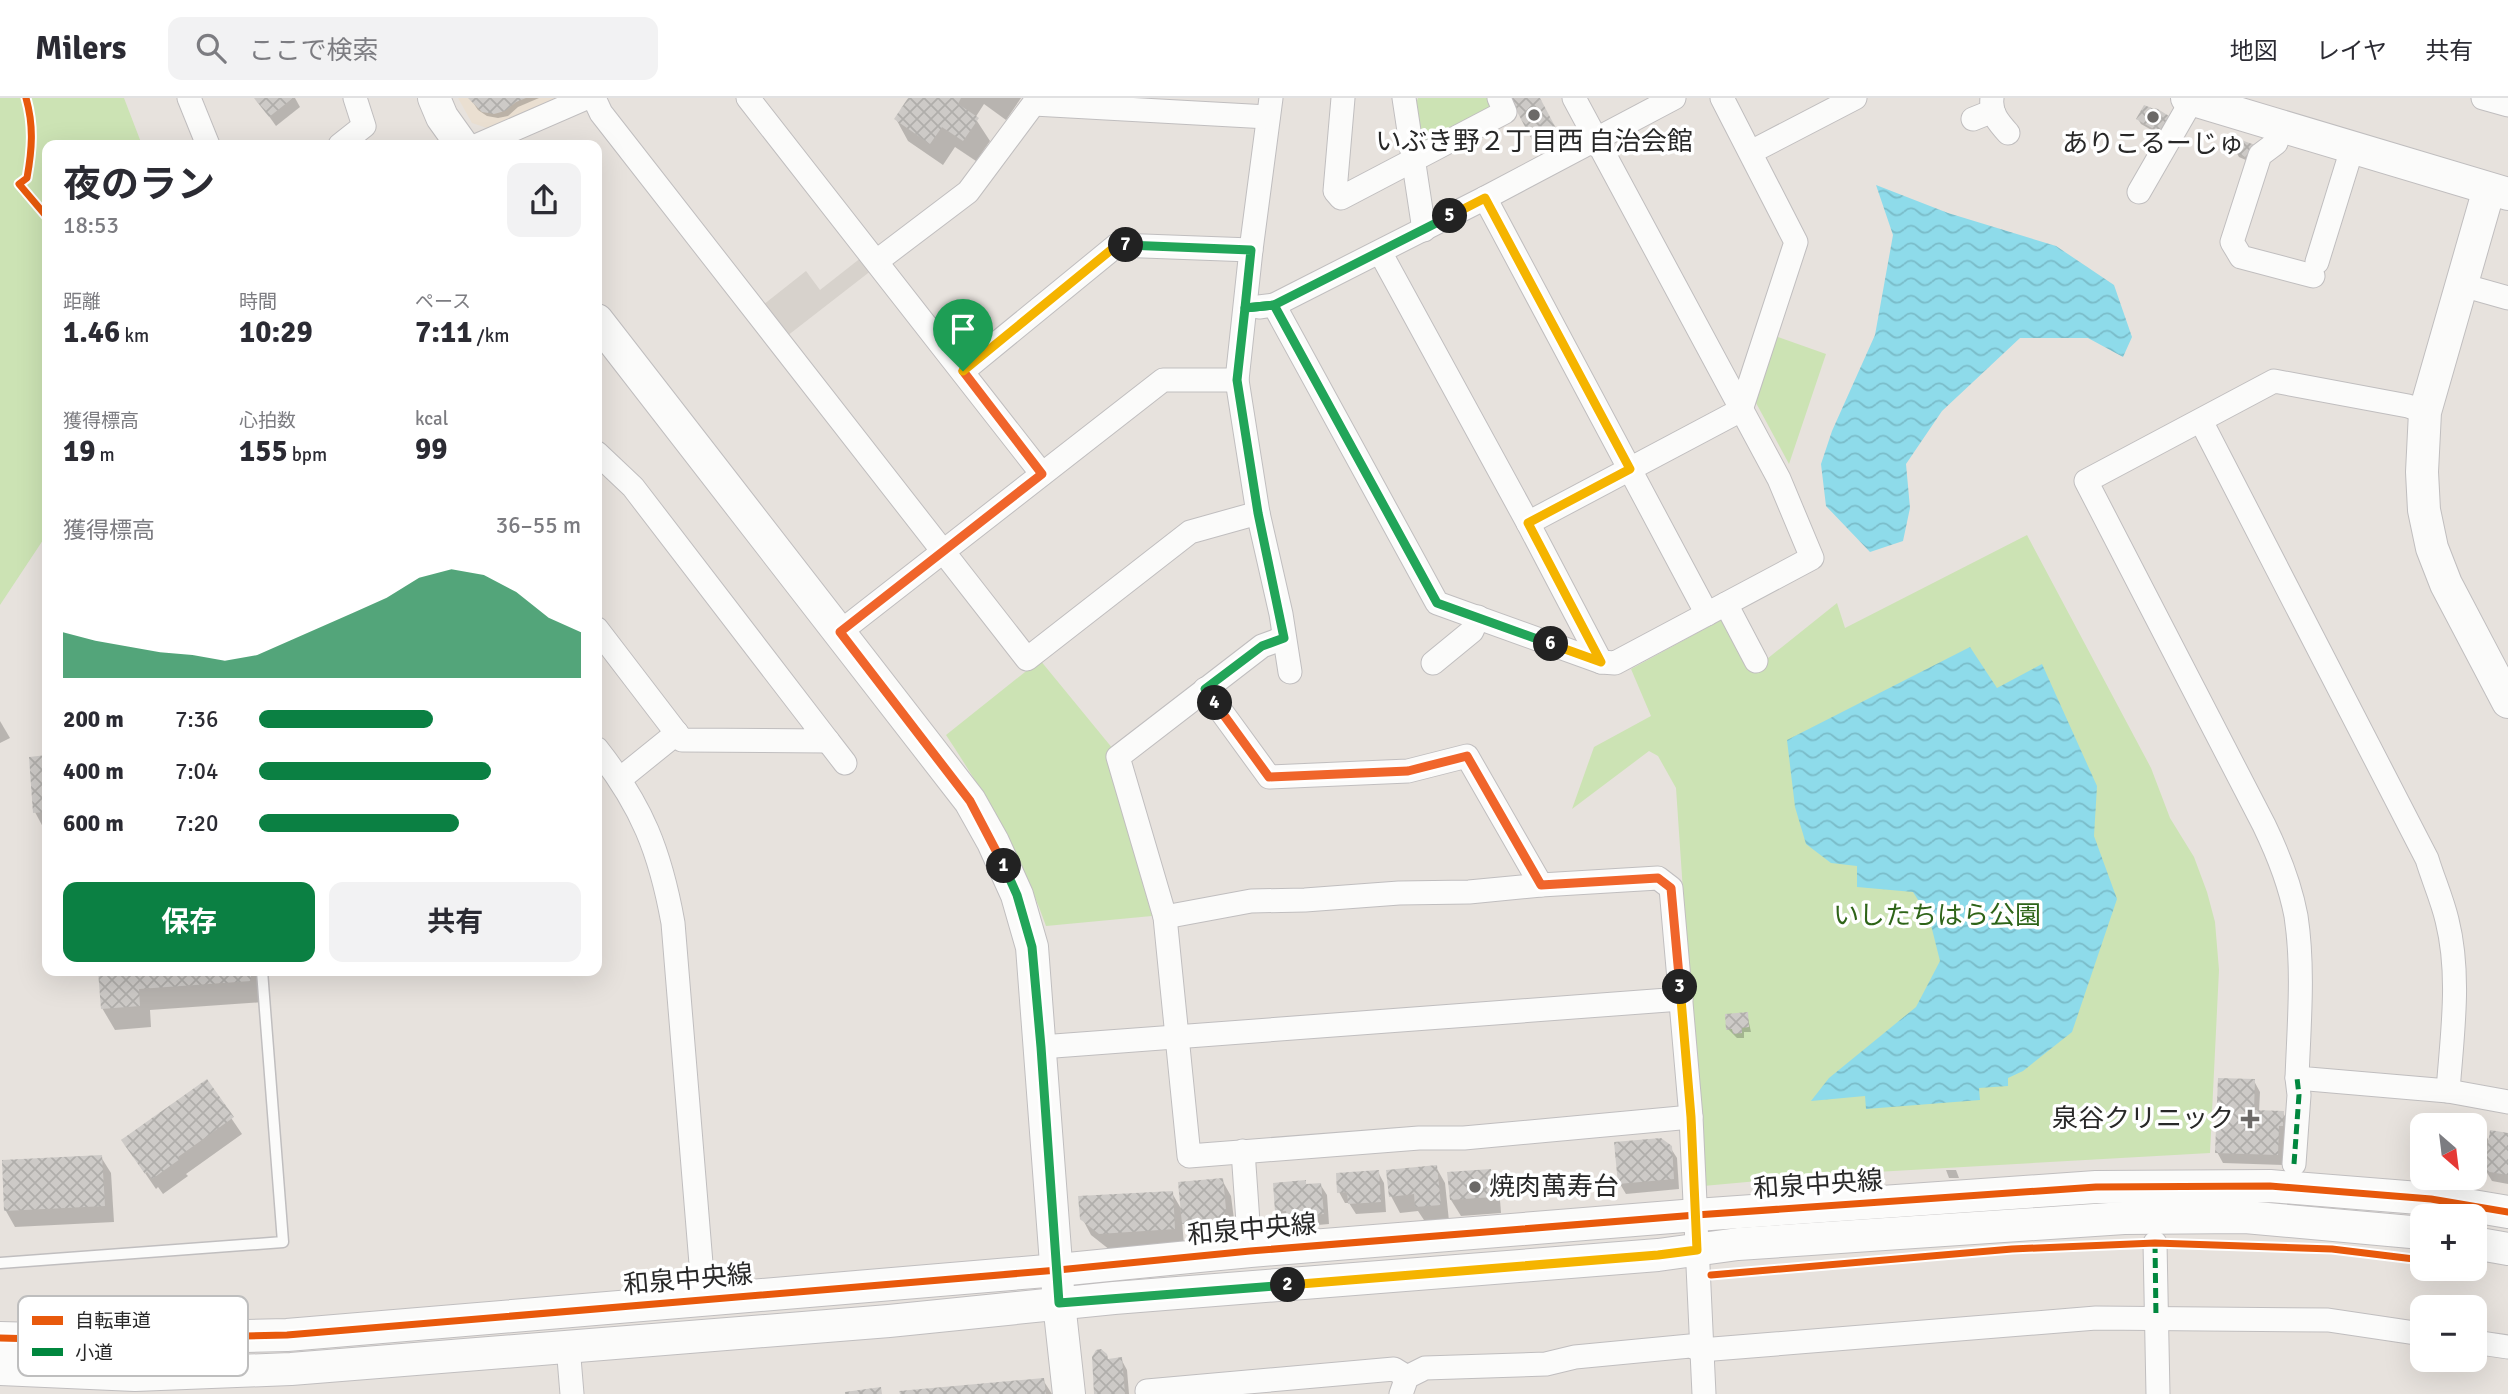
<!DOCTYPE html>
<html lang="ja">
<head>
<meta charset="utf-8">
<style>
	:root { --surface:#fff; --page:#f2f2f3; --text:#2b2b33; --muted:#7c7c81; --line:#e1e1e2; --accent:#0b8043 }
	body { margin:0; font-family:Signika,"Noto Sans JP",sans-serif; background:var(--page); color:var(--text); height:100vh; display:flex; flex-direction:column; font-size:26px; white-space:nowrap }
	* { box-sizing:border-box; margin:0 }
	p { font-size:23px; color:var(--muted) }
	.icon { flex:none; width:38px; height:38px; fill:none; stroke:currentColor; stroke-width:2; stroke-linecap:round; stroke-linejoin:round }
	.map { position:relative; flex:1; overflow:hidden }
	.drawer { position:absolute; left:42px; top:42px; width:560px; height:836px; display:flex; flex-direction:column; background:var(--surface); border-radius:14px; box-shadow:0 7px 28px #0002 }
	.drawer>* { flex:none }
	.needle { width:46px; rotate:152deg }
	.buttons { position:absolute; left:2410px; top:1015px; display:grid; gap:14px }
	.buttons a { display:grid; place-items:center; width:77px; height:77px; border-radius:14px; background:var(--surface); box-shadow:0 7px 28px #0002; font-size:35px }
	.pin { position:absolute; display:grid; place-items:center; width:60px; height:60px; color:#fff; margin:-72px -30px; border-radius:50% 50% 50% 0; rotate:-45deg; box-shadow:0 0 7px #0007 }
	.pin .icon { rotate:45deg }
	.km { position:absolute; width:35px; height:35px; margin:-18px; border-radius:50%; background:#222; color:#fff; font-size:19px; line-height:35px; text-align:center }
	.round { display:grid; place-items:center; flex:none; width:74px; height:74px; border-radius:14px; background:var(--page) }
	.overview { display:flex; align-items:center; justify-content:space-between; height:119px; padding:0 21px }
	h1 { font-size:38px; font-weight:700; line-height:52px }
	.metrics { display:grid; grid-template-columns:repeat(3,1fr); gap:10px; height:119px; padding:7px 21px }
	.metrics div { display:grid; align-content:center }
	.metrics b { font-size:30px; font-weight:700 }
	.metrics small { font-size:19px; font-weight:400 }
	.metrics p { font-size:19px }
	.chart { height:196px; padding:14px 21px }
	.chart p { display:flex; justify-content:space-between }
	.chart svg { width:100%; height:126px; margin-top:7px; fill:var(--accent); opacity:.7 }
	.action { display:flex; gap:14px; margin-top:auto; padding:14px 21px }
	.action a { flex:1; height:80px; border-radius:14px; background:var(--accent); color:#fff; font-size:28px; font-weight:700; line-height:80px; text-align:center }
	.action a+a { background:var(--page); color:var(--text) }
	ul { padding:0 21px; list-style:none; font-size:23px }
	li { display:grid; grid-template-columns:112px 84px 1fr; align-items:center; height:52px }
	li i { height:18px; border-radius:9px; background:var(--accent) }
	header { display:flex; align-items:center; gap:42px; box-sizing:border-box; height:98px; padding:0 35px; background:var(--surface); border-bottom:2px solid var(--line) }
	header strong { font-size:33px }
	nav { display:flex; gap:38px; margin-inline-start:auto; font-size:24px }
	.search { width:490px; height:63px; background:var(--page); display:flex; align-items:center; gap:18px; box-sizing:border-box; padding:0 24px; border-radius:14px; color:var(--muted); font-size:26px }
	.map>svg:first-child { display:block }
	.education { fill:#eadfd1 }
	.park { fill:#cce3b4 }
	.plaza { fill:#d7d2cc }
	.water { fill:url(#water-waves) }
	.shadow { fill:#0003 }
	.building { fill:url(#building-cross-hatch) }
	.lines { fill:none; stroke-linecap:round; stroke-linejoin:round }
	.lane-casing { stroke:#c0bebf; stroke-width:13 }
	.street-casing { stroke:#c0bebf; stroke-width:25 }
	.secondary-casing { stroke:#c0bebf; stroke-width:34 }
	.lane { stroke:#fbfbfa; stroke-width:10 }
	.street { stroke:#fbfbfa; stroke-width:23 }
	.secondary { stroke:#fbfbfa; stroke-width:32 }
	.quiet { stroke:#00873e; stroke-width:5; stroke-dasharray:10 5; stroke-linecap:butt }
	.cycleway-casing { stroke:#fff; stroke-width:11 }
	.cycleway { stroke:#e8590c; stroke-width:7 }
	.split-1-casing { stroke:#fff; stroke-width:14 }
	.split-2-casing { stroke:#fff; stroke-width:14 }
	.split-3-casing { stroke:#fff; stroke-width:14 }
	.split-4-casing { stroke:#fff; stroke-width:14 }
	.split-5-casing { stroke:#fff; stroke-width:14 }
	.split-6-casing { stroke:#fff; stroke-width:14 }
	.split-7-casing { stroke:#fff; stroke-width:14 }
	.split-8-casing { stroke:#fff; stroke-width:14 }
	.split-1 { stroke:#f0652b; stroke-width:9 }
	.split-2 { stroke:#22a559; stroke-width:9 }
	.split-3 { stroke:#f5b400; stroke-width:9 }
	.split-4 { stroke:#f0652b; stroke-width:9 }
	.split-5 { stroke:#22a559; stroke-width:9 }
	.split-6 { stroke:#f5b400; stroke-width:9 }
	.split-7 { stroke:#22a559; stroke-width:9 }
	.split-8 { stroke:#f5b400; stroke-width:9 }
	.poi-dot { fill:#6b6967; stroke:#fff; stroke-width:2.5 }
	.labels { text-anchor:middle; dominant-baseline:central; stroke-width:7; stroke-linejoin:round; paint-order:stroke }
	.poi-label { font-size:26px; fill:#282828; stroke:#fff }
	.park-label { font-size:26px; fill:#2e6418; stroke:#fff }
	.street-label { font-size:26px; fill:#282828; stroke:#fff }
	.key { fill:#fff; stroke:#bebebe; stroke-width:2 }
	.key-label { font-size:19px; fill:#282828 }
</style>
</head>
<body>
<header>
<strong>Milers</strong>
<div class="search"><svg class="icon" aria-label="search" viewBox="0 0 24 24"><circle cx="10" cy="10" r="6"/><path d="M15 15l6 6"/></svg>ここで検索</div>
<nav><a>地図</a><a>レイヤ</a><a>共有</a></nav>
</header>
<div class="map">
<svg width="2508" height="1296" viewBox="0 0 2508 1296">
	<defs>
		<pattern id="water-waves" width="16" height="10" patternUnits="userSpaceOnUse" patternTransform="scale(1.75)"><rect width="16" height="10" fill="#8edbea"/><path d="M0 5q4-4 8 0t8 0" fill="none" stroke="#7abcc9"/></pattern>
		<pattern id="building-cross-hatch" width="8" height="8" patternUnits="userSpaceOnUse" patternTransform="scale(1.75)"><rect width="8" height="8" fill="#cdcac7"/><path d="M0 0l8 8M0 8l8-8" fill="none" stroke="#b0aeab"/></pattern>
	</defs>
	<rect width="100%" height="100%" fill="#e7e2dd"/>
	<!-- education -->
	<path class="education" d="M458 0H559L487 30 472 25Z"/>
	<!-- park -->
	<g class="park">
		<path d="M0 0H124L142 47H47V436L0 507Z"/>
		<path d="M1418 0H1490L1492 7 1490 16 1427 48C1415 37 1412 15 1418 0Z"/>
		<path d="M1775 238 1826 256 1789 366 1755 303Z"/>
		<path d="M2027 437 2151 670 2170 720 2194 759 2207 794 2215 824 2219 872 2210 1055 1823 1077 1703 1088 1676 690 1658 658 1649 653 1572 711 1594 649 1651 618 1631 571 1721 522 1727 526 1752 573 1837 505 1845 530Z"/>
		<path d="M1040 562 1113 651 1106 657 1152 818 1046 828C1021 757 987 699 946 637Z"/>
	</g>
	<!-- plaza -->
	<path class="plaza" d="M862 159 872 172 787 238 763 207 806 173 820 192Z"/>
	<!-- water -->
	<g class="water">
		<path d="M1876 87 1948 115 2056 148 2114 187 2132 239 2123 259 2088 240H2020L1942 313 1906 366 1910 410 1903 443 1870 454 1826 408 1821 366 1832 333 1875 237 1893 137Z"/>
		<path d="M1970 549 1997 590 2042 566 2097 688 2094 738 2117 801 2072 934 2023 973 2008 980V988L1979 990 1980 1002 1866 1011 1865 998 1811 1003 1829 980 1916 909 1940 863 1929 819 1913 794 1857 789V768L1831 765 1806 746 1795 709 1787 642Z"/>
	</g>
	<!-- shadow -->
	<g class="shadow">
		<path d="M256 0H295L300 9 276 28Z"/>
		<path d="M470 0H539L518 9 508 18 498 20 487 18 478 12Z"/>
		<path d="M911 0H1021L1006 22 984 6 975 20 990 43 976 63 955 49 943 67 908 43 896 21Z"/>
		<path d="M1512 0H1538L1559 39 1538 50Z"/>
		<path d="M2168 19 2171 24 2162 38 2141 26 2138 21Z"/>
		<path d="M2228 39 2254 48 2248 63 2239 59Z"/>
		<path d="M0 623 10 640 0 645Z"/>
		<path d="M47 659V730L44 731 35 714 30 660Z"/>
		<path d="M100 873H261L263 904 150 912 151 929 115 932 102 910Z"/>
		<path d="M1747 916 1751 934H1744V940H1737L1728 931Z"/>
		<path d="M206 983 242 1036 186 1076 188 1078 163 1096 158 1089 156 1091 123 1043Z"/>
		<path d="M2254 983 2260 994 2259 1014 2283 1015 2289 1025 2288 1038H2284L2283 1067 2223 1065 2217 1054Z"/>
		<path d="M2474 1033 2484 1034 2490 1045 2508 1037V1086L2492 1083 2486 1073 2485 1086 2455 1082 2454 1080H2474Z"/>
		<path d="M1670 1049 1677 1060 1679 1091 1626 1096 1620 1086Z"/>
		<path d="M101 1059 111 1075 114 1124 15 1129 6 1113 3 1064Z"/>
		<path d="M1436 1069 1445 1085 1449 1123 1426 1125 1418 1113 1400 1115 1391 1098Z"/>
		<path d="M1490 1072 1499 1089 1501 1115 1461 1118 1451 1102Z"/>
		<path d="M1946 1072H1956L1959 1080H1949Z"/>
		<path d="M1378 1074 1384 1085 1386 1114 1356 1116 1349 1105H1345L1339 1094Z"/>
		<path d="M1222 1082 1231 1098 1235 1129 1232 1137 1193 1142 1182 1123 1184 1147 1110 1152 1091 1137 1082 1120 1172 1095 1183 1114Z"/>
		<path d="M1305 1083 1307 1088 1320 1086 1327 1097 1329 1126 1295 1129 1291 1123 1283 1124 1277 1113Z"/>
		<path d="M1121 1261 1127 1272 1129 1296H1096L1107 1263Z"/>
		<path d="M1043 1282 1052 1296H901Z"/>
	</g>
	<!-- building -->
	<g class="building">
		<path d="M254 0H293L269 19Z"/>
		<path d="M468 0H526L516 4 505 13 494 16 482 14Z"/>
		<path d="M908 0H961L958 6 979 20 963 43 942 29 930 46 894 21Z"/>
		<path d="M1510 0H1540L1558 34 1534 46Z"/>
		<path d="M2144 7 2154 11 2156 10 2169 18 2159 34 2136 21Z"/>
		<path d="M2225 36 2255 47 2245 59 2234 54Z"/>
		<path d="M47 657V714L33 715 29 659Z"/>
		<path d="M98 873H251V883L139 891 140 908 101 911Z"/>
		<path d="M1748 914 1749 929 1742 930V935L1733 936 1732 931 1726 932 1725 916Z"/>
		<path d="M2218 980 2255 981 2254 1012 2284 1013 2283 1028H2279L2278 1057 2215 1055Z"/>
		<path d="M207 981 234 1019 178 1059 180 1061 152 1081 147 1074 145 1076 121 1042Z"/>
		<path d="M2474 1031 2485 1032 2479 1076 2474 1075Z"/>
		<path d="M2490 1032 2508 1035V1077L2484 1073Z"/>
		<path d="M1661 1040 1672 1048 1674 1081 1618 1086 1614 1044Z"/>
		<path d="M102 1057 105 1108 4 1113 2 1062Z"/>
		<path d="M1437 1067 1441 1107 1415 1109 1414 1096 1389 1099 1386 1072Z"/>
		<path d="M1491 1071 1493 1099 1450 1102 1447 1074Z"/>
		<path d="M1379 1072 1381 1104 1348 1106 1347 1094 1337 1095 1336 1075Z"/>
		<path d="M1223 1080 1226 1111 1223 1121 1215 1124 1182 1126 1178 1084Z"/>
		<path d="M1306 1082V1086L1321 1085 1324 1116 1287 1119 1286 1113 1275 1114 1273 1085Z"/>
		<path d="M1173 1093 1175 1131 1099 1136 1080 1121 1078 1098Z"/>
		<path d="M1101 1251 1107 1256 1108 1261 1122 1259 1125 1296H1094L1092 1259 1096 1252Z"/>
		<path d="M1044 1280 1046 1296H900L899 1293Z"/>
		<path d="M881 1289 882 1296H845V1294Z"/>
	</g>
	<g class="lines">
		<!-- lane casing -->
		<g class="lane-casing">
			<path id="lane" d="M0 1165 283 1144 262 873"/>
		</g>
		<!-- street casing -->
		<g class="street-casing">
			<g id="street">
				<path d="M189 0 208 47"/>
				<path d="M594 0 601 15 1027 561 1190 434 1258 415"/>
				<path d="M748 0 1042 376"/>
				<path d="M1271 0 1251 152 1237 282 1258 415 1281 516 1290 574"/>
				<path d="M1343 0 1335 93 1341 100 1505 14 1499 0"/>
				<path d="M1404 0 1424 132"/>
				<path d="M1992 0C1990 15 1999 25 2008 35"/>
				<path d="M2483 0 2508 7"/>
				<path d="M1034 6 1268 19"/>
				<path d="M1973 21 1993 13"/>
				<path d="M2281 30 2276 45 2260 57 2232 144 2241 159 2313 178"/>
				<path d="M340 47 364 28 355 0"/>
				<path d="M478 47 586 0"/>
				<path d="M1751 54 1855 0"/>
				<path d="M2139 94 2192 2"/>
				<path d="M1485 100 1707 516"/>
				<path d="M1380 154 1528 425 1601 564"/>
				<path d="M877 163 968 94 1038 0"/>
				<path d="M2317 164 2352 51"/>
				<path d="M2462 187 2508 200"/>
				<path d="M1274 207 1437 505 1601 564 1615 565 1812 460 1779 381 1574 0"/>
				<path d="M1259 209 1274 207 1485 100 1674 0"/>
				<path d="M963 273 1117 147 1251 152"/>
				<path d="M2425 314 2408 308 2274 283 2086 383 2264 727C2278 756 2290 786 2296 818 2304 871 2299 926 2297 980L2448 993 2508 1004"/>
				<path d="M2201 323 2427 761C2433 781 2442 801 2447 822 2461 878 2452 937 2448 993"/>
				<path d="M597 355 633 389 828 643 682 642 597 531"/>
				<path d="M1528 425 1741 312 1796 144 1722 0"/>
				<path d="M1726 506 1756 563"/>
				<path d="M840 534 1163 282H1237"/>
				<path d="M1284 540 1262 548 1118 659 1165 819 1189 1058 1419 1040H1464L1691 1019"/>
				<path d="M1433 565 1472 533 1478 519"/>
				<path d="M1205 591 1269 679 1408 673 1467 658 1541 787"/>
				<path d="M828 643 845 665"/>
				<path d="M597 651C642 708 660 753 673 825L704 1202"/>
				<path d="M620 681 677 635"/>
				<path d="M1165 819 1251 803 1305 802 1399 795 1469 794 1541 787 1658 780 1671 790 1691 1019 1704 1296"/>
				<path d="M1041 949 1681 901"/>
				<path d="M1243 1053 1250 1153"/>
				<path d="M2294 1066 2299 997 2297 980"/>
				<path d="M2155 1145 2158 1296"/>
				<path d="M2474 1244 2508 1249"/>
				<path d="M568 1248 572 1296"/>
				<path d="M1147 1293 1394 1271 1407 1279"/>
				<path d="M1401 1296 1407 1279 1425 1270 1546 1266 1575 1259 1690 1248 1701 1252 2096 1220 2328 1222 2422 1236"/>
			</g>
		</g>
		<!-- secondary casing -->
		<g class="secondary-casing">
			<g id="secondary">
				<path d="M434 0 442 19 462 47"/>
				<path d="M2187 0 2508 96"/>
				<path d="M2489 91 2425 314 2422 374 2424 412 2432 450 2446 486 2508 604"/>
				<path d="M597 222 970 703 993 744 1017 797 1032 849 1059 1205 1069 1296"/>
				<path d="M2474 1145 2508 1151"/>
				<path d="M0 1240 76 1242 287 1237 1058 1172 1250 1153 1696 1117 2096 1089 2270 1088 2431 1101 2508 1114"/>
				<path d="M0 1271 135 1277 291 1271 889 1223 1114 1200 1658 1157 1738 1146 2124 1120 2245 1119 2422 1135"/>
			</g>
		</g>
		<!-- lane -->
		<use href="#lane" class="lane"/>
		<!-- street -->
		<use href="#street" class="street"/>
		<!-- secondary -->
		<use href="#secondary" class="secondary"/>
		<!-- quiet -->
		<g class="quiet">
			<path d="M2294 1066 2299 997 2297 980"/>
			<path d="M2155 1145 2156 1220"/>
		</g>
		<!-- cycleway casing -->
		<g class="cycleway-casing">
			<g id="cycleway">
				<path d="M26 0C34 28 32 52 27 80L19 86 47 119"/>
				<path d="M1711 1177 2012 1151 2155 1145 2332 1151 2422 1162"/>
				<path d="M0 1240 76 1242 287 1237 1058 1172 1250 1153 1696 1117 2096 1089 2270 1088 2431 1101 2508 1114"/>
			</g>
		</g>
		<!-- cycleway -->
		<use href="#cycleway" class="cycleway"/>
	</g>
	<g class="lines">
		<!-- split-1 casing -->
		<g class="split-1-casing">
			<path id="split-1" d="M963 273 1042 376 840 534 970 703 1004 768"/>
		</g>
		<!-- split-2 casing -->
		<g class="split-2-casing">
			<path id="split-2" d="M1004 768 1017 797 1032 849 1041 949 1059 1205 1288 1187"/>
		</g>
		<!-- split-3 casing -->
		<g class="split-3-casing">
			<path id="split-3" d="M1288 1187 1658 1157 1697 1152 1691 1019 1680 889"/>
		</g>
		<!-- split-4 casing -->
		<g class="split-4-casing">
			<path id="split-4" d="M1215 605 1269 679 1408 673 1467 658 1541 787 1658 780 1671 790 1680 889"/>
		</g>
		<!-- split-5 casing -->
		<g class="split-5-casing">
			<path id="split-5" d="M1215 605 1205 591 1262 548 1284 540 1258 415 1237 282 1245 210 1274 207 1450 118"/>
		</g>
		<!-- split-6 casing -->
		<g class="split-6-casing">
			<path id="split-6" d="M1450 118 1485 100 1630 371 1528 425 1601 564 1551 546"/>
		</g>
		<!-- split-7 casing -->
		<g class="split-7-casing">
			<path id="split-7" d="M1126 147 1251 152 1245 210 1274 207 1437 505 1551 546"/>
		</g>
		<!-- split-8 casing -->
		<g class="split-8-casing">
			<path id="split-8" d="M963 273 1117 147H1126"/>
		</g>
		<!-- split-1 -->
		<use href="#split-1" class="split-1"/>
		<!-- split-2 -->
		<use href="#split-2" class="split-2"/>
		<!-- split-3 -->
		<use href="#split-3" class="split-3"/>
		<!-- split-4 -->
		<use href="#split-4" class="split-4"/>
		<!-- split-5 -->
		<use href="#split-5" class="split-5"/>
		<!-- split-6 -->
		<use href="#split-6" class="split-6"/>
		<!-- split-7 -->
		<use href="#split-7" class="split-7"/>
		<!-- split-8 -->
		<use href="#split-8" class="split-8"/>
	</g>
	<!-- markers -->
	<g class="poi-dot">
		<circle cx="1534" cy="17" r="7"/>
		<circle cx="2153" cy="19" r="7"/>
		<path d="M2246.5 1010.5h7v7h7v7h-7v7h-7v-7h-7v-7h7z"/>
		<circle cx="1475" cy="1089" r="7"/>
	</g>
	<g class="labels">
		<!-- poi labels -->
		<g class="poi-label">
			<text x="1534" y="44">いぶき野２丁目西 自治会館</text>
			<text x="2153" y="46">ありこるーじゅ</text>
			<text x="2234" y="1021" text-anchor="end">泉谷クリニック</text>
			<text x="1489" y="1089" text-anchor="start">焼肉萬寿台</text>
		</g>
		<!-- park labels -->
		<g class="park-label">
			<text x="1937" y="818">いしたちはら公園</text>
		</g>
		<!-- street labels -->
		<g class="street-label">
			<text transform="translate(1818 1087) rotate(-4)">和泉中央線</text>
			<text transform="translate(1252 1132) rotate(-5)">和泉中央線</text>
			<text transform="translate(688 1182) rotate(-5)">和泉中央線</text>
		</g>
	</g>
	<!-- legend -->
	<rect x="18" y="1198" width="230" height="80" rx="10" class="key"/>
	<rect x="32" y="1218" width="31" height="9" fill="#e8590c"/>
	<rect x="32" y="1250" width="31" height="8" fill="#00873e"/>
	<g class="key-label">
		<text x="75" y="1229">自転車道</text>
		<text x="75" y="1261">小道</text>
	</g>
</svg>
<div class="buttons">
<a><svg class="needle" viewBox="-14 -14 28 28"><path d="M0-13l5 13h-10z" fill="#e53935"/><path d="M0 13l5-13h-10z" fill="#7c7c81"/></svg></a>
<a>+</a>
<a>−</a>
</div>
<div class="pin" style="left:963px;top:273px;background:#1e9e55"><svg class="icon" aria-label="arrive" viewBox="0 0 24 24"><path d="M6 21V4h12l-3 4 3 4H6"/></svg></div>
<b class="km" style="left:1004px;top:768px">1</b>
<b class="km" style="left:1288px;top:1187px">2</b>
<b class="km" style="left:1680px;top:889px">3</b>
<b class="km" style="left:1215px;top:605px">4</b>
<b class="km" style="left:1450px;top:118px">5</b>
<b class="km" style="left:1551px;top:546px">6</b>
<b class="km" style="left:1126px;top:147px">7</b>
<section class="drawer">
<div class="overview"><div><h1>夜のラン</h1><p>18:53</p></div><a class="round"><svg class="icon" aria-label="share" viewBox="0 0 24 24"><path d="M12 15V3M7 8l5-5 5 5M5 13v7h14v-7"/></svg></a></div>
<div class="metrics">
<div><p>距離</p><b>1.46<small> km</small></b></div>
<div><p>時間</p><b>10:29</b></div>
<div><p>ペース</p><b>7:11<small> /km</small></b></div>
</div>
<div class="metrics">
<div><p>獲得標高</p><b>19<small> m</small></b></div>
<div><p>心拍数</p><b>155<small> bpm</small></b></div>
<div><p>kcal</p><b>99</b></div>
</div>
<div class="chart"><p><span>獲得標高</span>36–55 m</p>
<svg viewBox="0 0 160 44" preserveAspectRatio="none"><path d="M0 44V28L10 31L20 33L30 35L40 36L50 38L60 36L70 31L80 26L90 21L100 16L110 9L120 6L130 8L140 14L150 23L160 28V44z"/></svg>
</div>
<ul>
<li><b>200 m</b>7:36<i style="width:54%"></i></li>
<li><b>400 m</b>7:04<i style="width:72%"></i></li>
<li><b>600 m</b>7:20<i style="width:62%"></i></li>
</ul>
<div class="action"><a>保存</a><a>共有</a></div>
</section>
</div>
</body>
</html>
